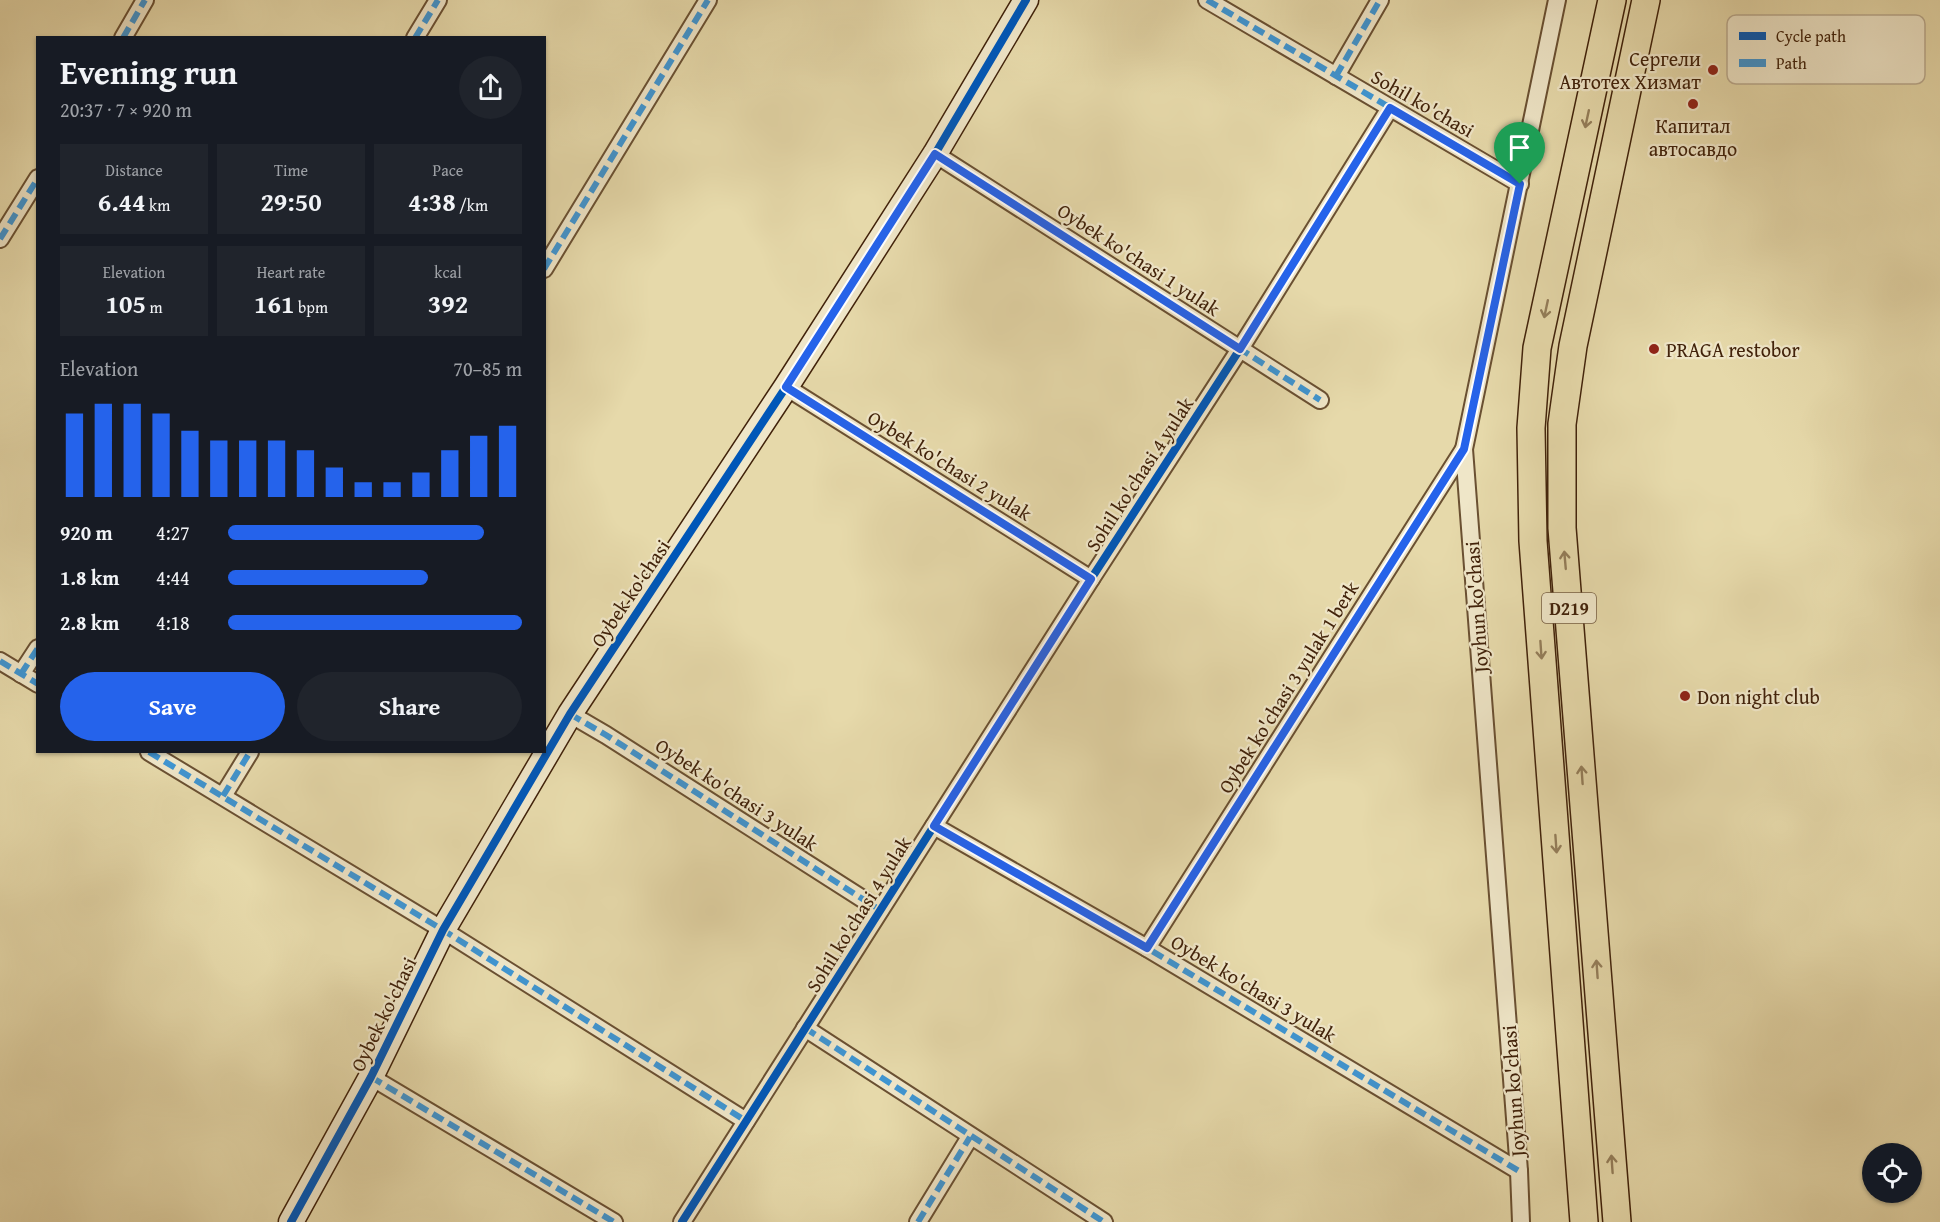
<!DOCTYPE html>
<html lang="en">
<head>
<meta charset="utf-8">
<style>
	:root { --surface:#171b24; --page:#20242c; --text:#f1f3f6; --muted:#9ea1a6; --accent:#2563eb }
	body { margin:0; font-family:"Gentium Book Plus",serif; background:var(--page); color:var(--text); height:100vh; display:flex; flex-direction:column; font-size:22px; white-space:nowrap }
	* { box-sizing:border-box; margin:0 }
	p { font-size:20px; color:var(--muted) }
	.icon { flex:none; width:33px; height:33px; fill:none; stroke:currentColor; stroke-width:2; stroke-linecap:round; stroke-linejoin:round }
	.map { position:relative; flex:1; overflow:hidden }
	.details { position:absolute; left:36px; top:36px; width:510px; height:717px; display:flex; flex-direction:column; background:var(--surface); border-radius:0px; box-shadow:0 2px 4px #0004 }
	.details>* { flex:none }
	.tools { position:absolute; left:1862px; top:1143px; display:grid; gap:12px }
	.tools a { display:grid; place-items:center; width:60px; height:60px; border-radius:50%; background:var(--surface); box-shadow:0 2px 4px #0004; font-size:30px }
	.pin { position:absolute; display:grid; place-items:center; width:51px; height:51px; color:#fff; margin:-62px -26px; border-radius:50% 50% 50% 0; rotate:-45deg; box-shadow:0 0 6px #0007 }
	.pin .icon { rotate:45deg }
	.round { display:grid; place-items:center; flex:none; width:63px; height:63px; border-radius:32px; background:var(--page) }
	.summary { display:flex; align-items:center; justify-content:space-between; height:102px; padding:0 24px }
	h1 { font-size:33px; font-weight:700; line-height:45px }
	.figures { display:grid; grid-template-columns:repeat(3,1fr); gap:9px; height:102px; padding:6px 24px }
	.figures div { display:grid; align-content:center; border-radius:0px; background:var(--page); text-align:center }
	.figures b { font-size:26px; font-weight:700 }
	.figures small { font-size:16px; font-weight:400 }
	.figures p { font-size:16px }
	.chart { height:168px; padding:12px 24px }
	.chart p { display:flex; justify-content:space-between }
	.chart svg { width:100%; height:108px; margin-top:6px; stroke:var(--accent); stroke-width:6 }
	.primary-button { display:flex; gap:12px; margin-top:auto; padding:12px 24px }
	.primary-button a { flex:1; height:69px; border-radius:36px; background:var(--accent); color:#fff; font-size:24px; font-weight:700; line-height:69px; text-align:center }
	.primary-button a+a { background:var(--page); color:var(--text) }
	ul { padding:0 24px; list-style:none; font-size:20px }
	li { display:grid; grid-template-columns:96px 72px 1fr; align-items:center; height:45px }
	li i { height:15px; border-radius:8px; background:var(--accent) }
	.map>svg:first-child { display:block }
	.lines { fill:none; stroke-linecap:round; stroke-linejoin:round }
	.street-casing { stroke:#6a5032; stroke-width:20 }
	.secondary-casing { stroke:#41220a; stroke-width:27 }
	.primary-casing { stroke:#41220a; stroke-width:30 }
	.street { stroke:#efe6c8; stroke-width:16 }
	.secondary { stroke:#efe6c8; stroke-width:24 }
	.primary { stroke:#e6d9aa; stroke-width:27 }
	.quiet { stroke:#3f95d2; stroke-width:6; stroke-dasharray:12 6; stroke-linecap:butt }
	.cycleway-casing { stroke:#efe6c8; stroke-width:11 }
	.cycleway { stroke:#0057b8; stroke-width:8 }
	.oneway { stroke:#947e5a }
	.route-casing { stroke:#fff; stroke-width:12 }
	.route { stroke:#2563eb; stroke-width:8 }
	.poi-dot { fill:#8f2418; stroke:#efe6c8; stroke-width:2 }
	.labels { text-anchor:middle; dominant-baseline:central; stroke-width:4.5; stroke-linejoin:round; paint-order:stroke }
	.shield { fill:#efe6c8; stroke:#755d43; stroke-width:1.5 }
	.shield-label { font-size:18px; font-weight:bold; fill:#41220a }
	.poi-label { font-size:20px; fill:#41220a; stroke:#efe6c8; text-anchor:start }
	.street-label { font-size:20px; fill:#41220a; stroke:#efe6c8 }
	.key { fill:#efe6c8; stroke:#bbab8f; stroke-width:1.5 }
	.key-label { font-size:16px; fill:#41220a }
</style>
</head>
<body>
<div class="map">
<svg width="1940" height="1222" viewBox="0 0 1940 1222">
	<rect width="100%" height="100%" fill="#e6d9aa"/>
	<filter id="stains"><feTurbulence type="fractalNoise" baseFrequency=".00333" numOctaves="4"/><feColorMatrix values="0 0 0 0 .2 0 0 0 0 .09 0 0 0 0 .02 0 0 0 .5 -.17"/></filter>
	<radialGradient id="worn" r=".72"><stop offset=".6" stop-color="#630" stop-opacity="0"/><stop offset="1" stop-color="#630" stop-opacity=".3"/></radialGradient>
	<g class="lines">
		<!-- street casing -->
		<g class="street-casing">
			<g id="street">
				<path d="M1207 0 1520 184"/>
				<path d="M123 38 145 0"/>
				<path d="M415 38 438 0"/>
				<path d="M1336 76 1380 0"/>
				<path d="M935 154 1320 400"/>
				<path d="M0 239 38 178"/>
				<path d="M544 269 708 0"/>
				<path d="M786 387 1091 579"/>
				<path d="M0 661 38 684"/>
				<path d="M21 674 38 648"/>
				<path d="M570 714 606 735 880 910"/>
				<path d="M149 752 443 930 746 1121"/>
				<path d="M223 796 250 752"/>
				<path d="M934 826 1147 948 1519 1171"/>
				<path d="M1147 948 1464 449"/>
				<path d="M805 1028 1104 1222"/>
				<path d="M371 1077 614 1222"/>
				<path d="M682 1222 1091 579 1240 349 1390 108"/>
				<path d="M918 1222 970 1137"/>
				<path d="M1521 1222 1519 1171 1464 449 1557 0"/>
			</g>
		</g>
		<!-- secondary casing -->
		<g class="secondary-casing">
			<path id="secondary" d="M291 1222 371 1077 443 930 570 714 786 387 935 154 1026 0"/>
		</g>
		<!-- primary casing -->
		<g class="primary-casing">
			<g id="primary">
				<path d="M1584 1222 1533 541 1531 428 1537 348 1612 0"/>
				<path d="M1617 1222 1562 528V424L1573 346 1646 0"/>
			</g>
		</g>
		<!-- street -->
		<use href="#street" class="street"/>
		<!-- secondary -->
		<use href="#secondary" class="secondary"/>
		<!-- primary -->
		<use href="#primary" class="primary"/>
		<!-- quiet -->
		<g class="quiet">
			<path d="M1207 0 1520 184"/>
			<path d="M123 38 145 0"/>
			<path d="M415 38 438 0"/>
			<path d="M1336 76 1380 0"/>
			<path d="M935 154 1320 400"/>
			<path d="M0 239 38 178"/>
			<path d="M544 269 708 0"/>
			<path d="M786 387 1091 579"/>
			<path d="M0 661 38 684"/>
			<path d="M21 674 38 648"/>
			<path d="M570 714 606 735 880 910"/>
			<path d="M149 752 443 930 746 1121"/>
			<path d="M223 796 250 752"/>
			<path d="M934 826 1147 948 1519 1171"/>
			<path d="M1147 948 1464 449"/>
			<path d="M805 1028 1104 1222"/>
			<path d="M371 1077 614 1222"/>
			<path d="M918 1222 970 1137"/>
		</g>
		<!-- cycleway casing -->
		<g class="cycleway-casing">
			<g id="cycleway">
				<path d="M291 1222 371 1077 443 930 570 714 786 387 935 154 1026 0"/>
				<path d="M682 1222 1091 579 1240 349 1390 108"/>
			</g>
		</g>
		<!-- cycleway -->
		<use href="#cycleway" class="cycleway"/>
	</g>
	<!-- one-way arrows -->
	<defs><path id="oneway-shaft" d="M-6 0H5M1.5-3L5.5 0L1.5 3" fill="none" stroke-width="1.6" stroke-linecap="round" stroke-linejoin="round" transform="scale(1.5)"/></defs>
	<g class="oneway">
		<use href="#oneway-shaft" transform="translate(1587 119) rotate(102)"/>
		<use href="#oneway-shaft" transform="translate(1546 309) rotate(102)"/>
		<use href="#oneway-shaft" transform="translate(1565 560) rotate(-95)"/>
		<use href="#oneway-shaft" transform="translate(1541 650) rotate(86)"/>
		<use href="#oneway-shaft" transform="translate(1582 775) rotate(-94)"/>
		<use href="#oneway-shaft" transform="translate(1556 844) rotate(86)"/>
		<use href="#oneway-shaft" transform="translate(1597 969) rotate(-94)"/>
		<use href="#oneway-shaft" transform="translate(1612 1164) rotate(-94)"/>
	</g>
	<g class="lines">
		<!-- route casing -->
		<g class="route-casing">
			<path id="route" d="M1390 108 1520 184 1464 449 1147 948 934 826 1091 579 786 387 935 154 1240 349Z"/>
		</g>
		<!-- route -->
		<use href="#route" class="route"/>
	</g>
	<!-- markers -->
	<g class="poi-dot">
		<circle cx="1713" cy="70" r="6"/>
		<circle cx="1693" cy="104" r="6"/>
		<circle cx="1654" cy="349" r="6"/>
		<circle cx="1685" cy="696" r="6"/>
	</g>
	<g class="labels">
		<!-- shield labels -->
		<rect class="shield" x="1542" y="593" width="54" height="30" rx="4.5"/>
		<g class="shield-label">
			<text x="1569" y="608">D219</text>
		</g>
		<!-- poi labels -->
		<g class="poi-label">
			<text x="1701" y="58" text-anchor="end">Сергели<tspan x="1701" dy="23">Автотех Хизмат</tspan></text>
			<text x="1693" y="125" text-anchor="middle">Капитал<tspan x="1693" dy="23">автосавдо</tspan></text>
			<text x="1666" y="349">PRAGA restobor</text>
			<text x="1697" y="696">Don night club</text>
		</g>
		<!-- street labels -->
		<g class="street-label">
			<text transform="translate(1423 103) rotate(30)">Sohil ko'chasi</text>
			<text transform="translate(1139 259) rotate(33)">Oybek ko'chasi 1 yulak</text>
			<text transform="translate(950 465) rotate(32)">Oybek ko'chasi 2 yulak</text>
			<text transform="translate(1139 474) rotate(-57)">Sohil ko'chasi 4 yulak</text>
			<text transform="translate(630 593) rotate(-56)">Oybek ko'chasi</text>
			<text transform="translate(1476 607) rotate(-94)">Joyhun ko'chasi</text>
			<text transform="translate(1288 687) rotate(-58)">Oybek ko'chasi 3 yulak 1 berk</text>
			<text transform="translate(737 794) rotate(33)">Oybek ko'chasi 3 yulak</text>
			<text transform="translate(858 914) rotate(-58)">Sohil ko'chasi 4 yulak</text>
			<text transform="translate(1254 988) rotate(31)">Oybek ko'chasi 3 yulak</text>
			<text transform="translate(383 1014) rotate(-64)">Oybek ko'chasi</text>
			<text transform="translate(1513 1091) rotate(-94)">Joyhun ko'chasi</text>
		</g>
	</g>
	<!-- legend -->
	<rect x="1727" y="15" width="198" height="69" rx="9" class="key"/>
	<rect x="1739" y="32" width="27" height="8" fill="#0057b8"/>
	<rect x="1739" y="59" width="27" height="8" fill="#3f95d2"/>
	<g class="key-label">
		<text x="1776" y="42">Cycle path</text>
		<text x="1776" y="69">Path</text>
	</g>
	<rect width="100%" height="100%" filter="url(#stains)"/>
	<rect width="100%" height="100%" fill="url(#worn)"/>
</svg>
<div class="tools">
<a><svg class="icon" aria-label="locate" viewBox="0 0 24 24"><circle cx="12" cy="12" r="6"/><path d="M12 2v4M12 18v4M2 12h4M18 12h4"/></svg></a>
</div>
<div class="pin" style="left:1520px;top:184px;background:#1e9e55"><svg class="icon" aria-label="arrive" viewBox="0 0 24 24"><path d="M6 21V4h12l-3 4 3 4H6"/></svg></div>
<section class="details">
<div class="summary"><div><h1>Evening run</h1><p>20:37 · 7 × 920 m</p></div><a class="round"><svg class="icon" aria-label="share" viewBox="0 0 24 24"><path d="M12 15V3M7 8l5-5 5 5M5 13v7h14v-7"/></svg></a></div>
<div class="figures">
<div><p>Distance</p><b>6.44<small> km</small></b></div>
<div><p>Time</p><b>29:50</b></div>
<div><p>Pace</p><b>4:38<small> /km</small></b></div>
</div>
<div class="figures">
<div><p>Elevation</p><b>105<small> m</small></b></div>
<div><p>Heart rate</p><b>161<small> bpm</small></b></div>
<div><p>kcal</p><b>392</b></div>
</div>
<div class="chart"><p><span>Elevation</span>70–85 m</p>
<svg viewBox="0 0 160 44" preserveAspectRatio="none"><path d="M5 44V10M15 44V6M25 44V6M35 44V10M45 44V17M55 44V21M65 44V21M75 44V21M85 44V25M95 44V32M105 44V38M115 44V38M125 44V34M135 44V25M145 44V19M155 44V15"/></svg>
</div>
<ul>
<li><b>920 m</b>4:27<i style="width:87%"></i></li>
<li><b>1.8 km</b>4:44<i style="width:68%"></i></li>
<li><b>2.8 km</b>4:18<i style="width:100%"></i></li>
</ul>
<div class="primary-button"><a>Save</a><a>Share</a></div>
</section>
</div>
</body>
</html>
